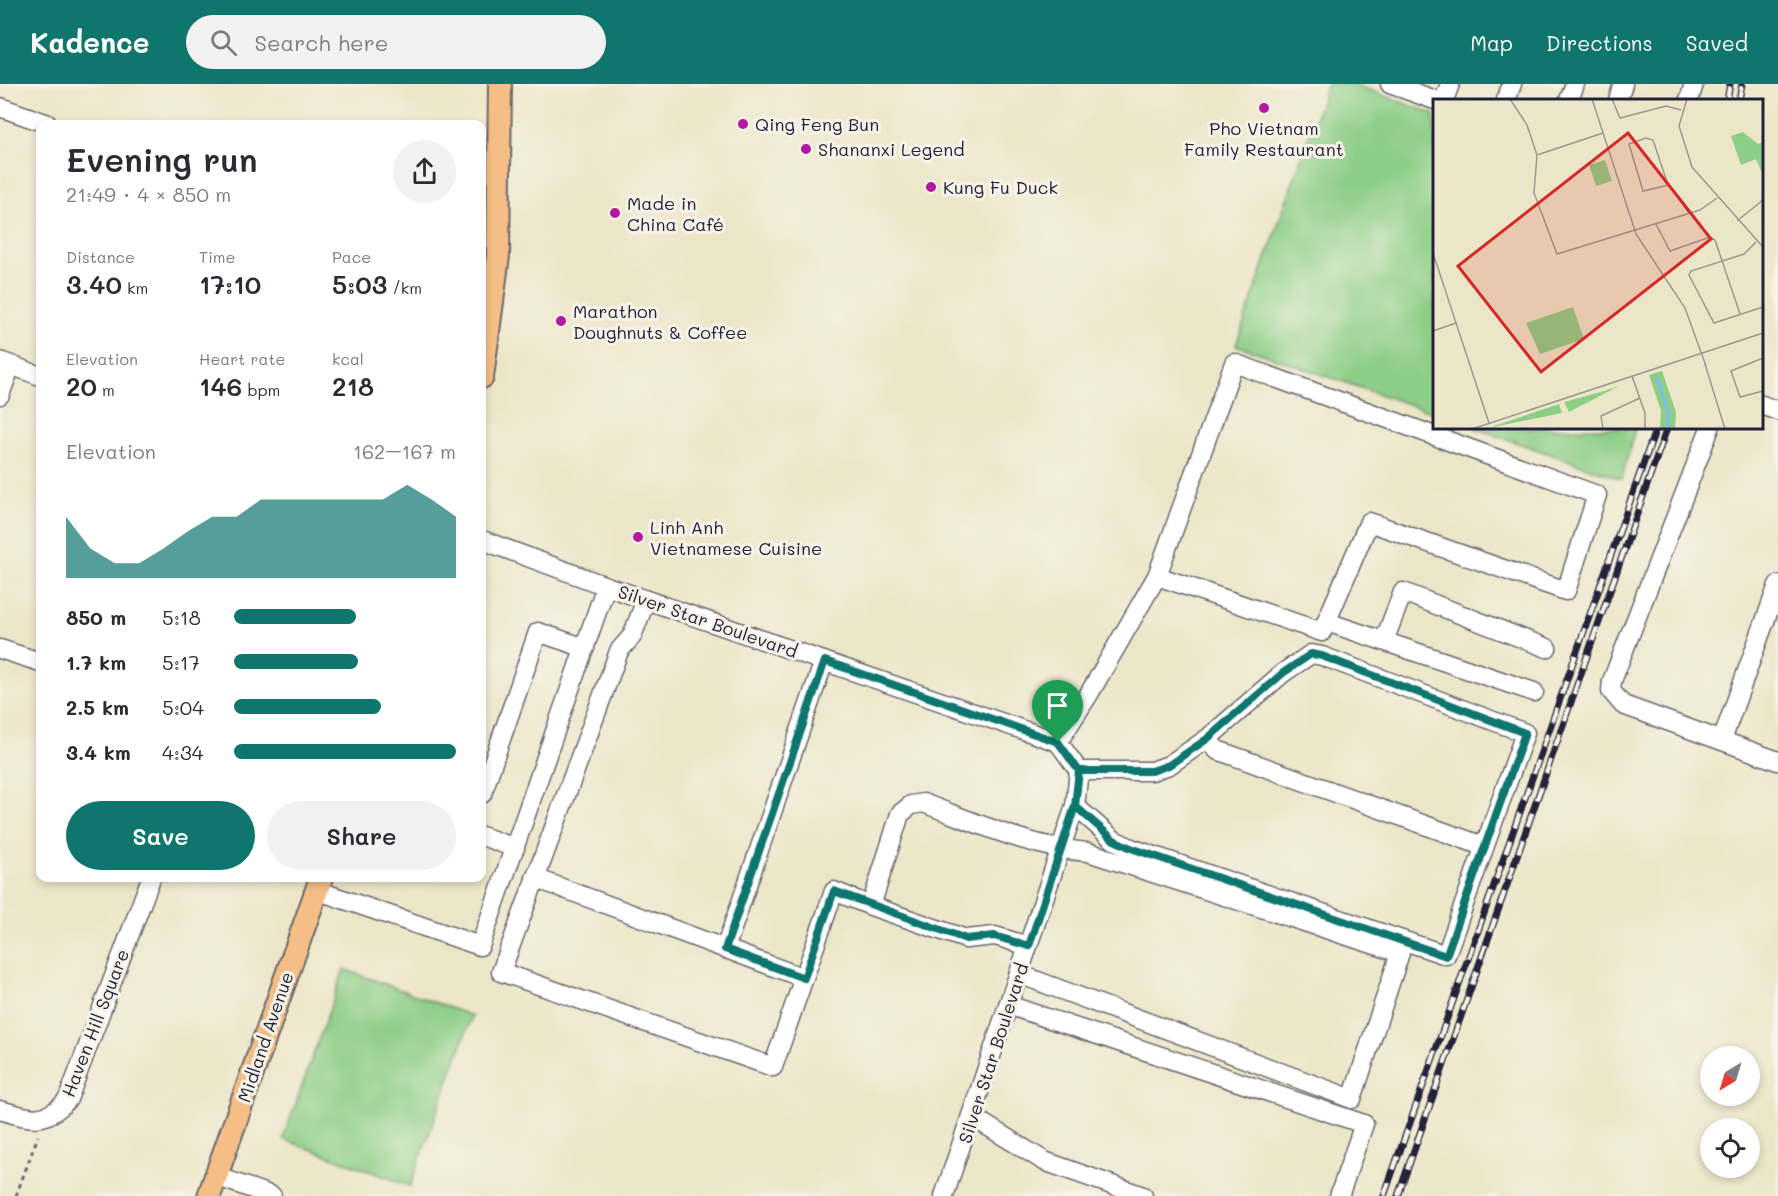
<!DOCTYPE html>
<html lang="en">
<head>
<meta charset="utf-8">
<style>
	:root { --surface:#fff; --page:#f2f2f3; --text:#2b2b33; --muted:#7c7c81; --accent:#0f766e }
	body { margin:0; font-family:Mali,sans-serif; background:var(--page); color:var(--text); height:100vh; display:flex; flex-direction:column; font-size:22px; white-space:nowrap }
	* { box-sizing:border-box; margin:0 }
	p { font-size:20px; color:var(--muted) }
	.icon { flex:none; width:33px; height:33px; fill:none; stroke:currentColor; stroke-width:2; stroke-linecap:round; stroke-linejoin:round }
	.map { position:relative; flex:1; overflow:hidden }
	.panel { position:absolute; left:36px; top:36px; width:450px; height:762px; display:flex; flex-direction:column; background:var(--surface); border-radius:12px; box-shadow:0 3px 9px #0003 }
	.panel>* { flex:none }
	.needle { width:39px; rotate:218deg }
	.controls { position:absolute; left:1700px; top:962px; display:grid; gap:12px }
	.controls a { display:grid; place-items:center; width:60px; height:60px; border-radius:50%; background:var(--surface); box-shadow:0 3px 9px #0003; font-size:30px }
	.pin { position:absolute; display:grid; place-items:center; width:51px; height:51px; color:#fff; margin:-62px -26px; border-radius:50% 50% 50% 0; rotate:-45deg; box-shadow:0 0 6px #0007 }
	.pin .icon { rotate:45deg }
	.round { display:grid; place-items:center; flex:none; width:63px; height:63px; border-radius:32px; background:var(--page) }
	.head { display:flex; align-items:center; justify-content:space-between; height:102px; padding:0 30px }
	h1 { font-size:33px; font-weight:600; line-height:45px }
	.figures { display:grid; grid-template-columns:repeat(3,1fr); gap:9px; height:102px; padding:6px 30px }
	.figures div { display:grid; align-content:center }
	.figures b { font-size:26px; font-weight:600 }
	.figures small { font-size:16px; font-weight:400 }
	.figures p { font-size:16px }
	.chart { height:168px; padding:12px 30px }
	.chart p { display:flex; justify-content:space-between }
	.chart svg { width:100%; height:108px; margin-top:6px; fill:var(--accent); opacity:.7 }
	.action { display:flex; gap:12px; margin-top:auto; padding:12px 30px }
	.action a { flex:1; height:69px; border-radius:36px; background:var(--accent); color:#fff; font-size:24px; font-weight:600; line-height:69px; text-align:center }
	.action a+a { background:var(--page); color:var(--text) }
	ul { padding:0 30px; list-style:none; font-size:20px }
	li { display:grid; grid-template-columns:96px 72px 1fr; align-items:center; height:45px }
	li i { height:15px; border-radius:8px; background:var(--accent) }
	header { display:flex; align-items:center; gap:36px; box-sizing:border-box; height:84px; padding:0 30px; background:var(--accent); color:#fff }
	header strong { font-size:28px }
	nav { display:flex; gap:33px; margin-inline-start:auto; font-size:21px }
	.search { width:420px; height:54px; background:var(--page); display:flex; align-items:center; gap:15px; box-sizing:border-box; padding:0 21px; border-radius:33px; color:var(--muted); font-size:22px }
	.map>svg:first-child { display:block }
	.green { fill:#8dce86; stroke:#587860; stroke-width:1.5 }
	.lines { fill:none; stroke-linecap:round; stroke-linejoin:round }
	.minor-casing { stroke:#69676c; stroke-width:21 }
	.major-casing { stroke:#69676c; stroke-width:26 }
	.path { stroke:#69676c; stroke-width:3; stroke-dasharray:4.5 4.5; stroke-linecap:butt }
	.minor { stroke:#fff; stroke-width:18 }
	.major { stroke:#f5be86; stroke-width:22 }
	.rail-casing { stroke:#22223b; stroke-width:7 }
	.rail { stroke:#f7f3e8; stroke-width:4.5; stroke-dasharray:14; stroke-linecap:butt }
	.route-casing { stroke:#fff; stroke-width:12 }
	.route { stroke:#0f766e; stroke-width:8 }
	.poi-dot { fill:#b5179e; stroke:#f7f3e8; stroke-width:2 }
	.labels { text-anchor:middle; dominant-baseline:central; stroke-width:6; stroke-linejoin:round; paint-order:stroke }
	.poi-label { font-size:18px; fill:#22223b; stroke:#f7f3e8; text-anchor:start }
	.street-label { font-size:18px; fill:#22223b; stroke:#f7f3e8 }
	.inset-river { fill:none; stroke:#7ebdf2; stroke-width:3 }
	.inset-road { fill:none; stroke:#9b9890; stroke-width:1.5 }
	.view { fill:#d62828; fill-opacity:0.15; stroke:#d62828; stroke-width:3 }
	.inset-edge { fill:none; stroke:#22223b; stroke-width:3 }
</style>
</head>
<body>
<header>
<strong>Kadence</strong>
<div class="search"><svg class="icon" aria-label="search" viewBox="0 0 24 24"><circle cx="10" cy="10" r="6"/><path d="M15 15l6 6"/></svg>Search here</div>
<nav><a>Map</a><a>Directions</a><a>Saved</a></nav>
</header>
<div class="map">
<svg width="1778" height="1112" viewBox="0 0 1778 1112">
	<rect width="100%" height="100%" fill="#f7f3e8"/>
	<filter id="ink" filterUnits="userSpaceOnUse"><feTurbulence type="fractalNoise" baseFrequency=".0167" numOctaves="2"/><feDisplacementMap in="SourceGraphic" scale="12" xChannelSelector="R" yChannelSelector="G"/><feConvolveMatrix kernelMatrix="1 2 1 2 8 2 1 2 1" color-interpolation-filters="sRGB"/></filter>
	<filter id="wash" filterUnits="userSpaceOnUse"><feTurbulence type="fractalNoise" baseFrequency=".008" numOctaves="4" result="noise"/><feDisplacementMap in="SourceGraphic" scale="24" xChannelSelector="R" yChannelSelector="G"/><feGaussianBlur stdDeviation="1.35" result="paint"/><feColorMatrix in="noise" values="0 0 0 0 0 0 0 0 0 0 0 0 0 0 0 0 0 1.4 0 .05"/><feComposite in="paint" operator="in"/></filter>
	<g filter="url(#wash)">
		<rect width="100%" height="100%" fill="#ece6c8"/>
		<!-- green -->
		<g class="green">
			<path d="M1327 0H1353L1434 30V329L1236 261Z"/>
			<path d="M1475 344H1635L1622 395Z"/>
			<path d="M344 885 472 932 410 1102 283 1055Z"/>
		</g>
	</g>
	<g filter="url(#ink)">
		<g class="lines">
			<!-- minor casing -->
			<g class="minor-casing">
				<g id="minor">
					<path d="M1390 0 1435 16"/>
					<path d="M1444 16 1450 0"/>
					<path d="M1506 16 1512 0"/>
					<path d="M1569 16 1575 0"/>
					<path d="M1618 16 1623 0"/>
					<path d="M1689 16 1694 0"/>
					<path d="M0 23 48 40"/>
					<path d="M0 277 40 292"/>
					<path d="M0 311 11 281"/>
					<path d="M1762 321 1778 327"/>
					<path d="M1710 344 1612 597 1611 607 1623 621 1778 677"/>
					<path d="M482 456 606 502 1058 658 1079 687 1075 722 944 1112"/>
					<path d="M646 516 632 552 619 567 501 888 773 983 834 807 871 822"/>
					<path d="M1327 538 1534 608"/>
					<path d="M1384 557 1403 508 1547 564"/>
					<path d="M0 565 40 578"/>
					<path d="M1207 655 1217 666 1483 762"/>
					<path d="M1722 656 1778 501"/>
					<path d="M1058 658 1089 610 1157 492 1322 548 1369 438 1566 507 1597 411 1234 279 1157 492"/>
					<path d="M482 710 538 548 585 564"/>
					<path d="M1075 722 1114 756 1131 764 1446 871 1525 649 1322 572 1311 570 1283 589 1207 655 1169 681 1152 687H1079"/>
					<path d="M482 752 515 764"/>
					<path d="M535 794 804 894"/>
					<path d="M316 806 480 862 606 502"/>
					<path d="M725 865 824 577"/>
					<path d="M1019 890 1352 1015 1400 869 1088 768C1031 764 977 739 923 719L911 721 900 730 871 822 966 855 995 852 1028 862"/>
					<path d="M1008 921 1364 1040 1339 1112"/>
					<path d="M0 1026C30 1035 46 1041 68 1015L151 794"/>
					<path d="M971 1032 1044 1077 1143 1112"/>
					<path d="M216 1092 272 1112"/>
				</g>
			</g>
			<!-- major casing -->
			<g class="major-casing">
				<g id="major">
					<path d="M482 293 498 172 500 0"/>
					<path d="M209 1112 321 794"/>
				</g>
			</g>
			<!-- path -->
			<path class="path" d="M16 1112 38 1052"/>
			<!-- minor -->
			<use href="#minor" class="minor"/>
			<!-- major -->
			<use href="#major" class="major"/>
			<!-- rail casing -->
			<g class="rail-casing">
				<g id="rail">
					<path d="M1727 16 1730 0"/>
					<path d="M1739 16 1742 0"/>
					<path d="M1384 1112 1656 344"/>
					<path d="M1398 1112 1667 344"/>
				</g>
			</g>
			<!-- rail -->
			<use href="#rail" class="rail"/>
		</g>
	</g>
	<g class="lines" filter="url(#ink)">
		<!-- route casing -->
		<g class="route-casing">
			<path id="route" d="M1058 658 825 577 725 865 804 894 834 807 966 855 994 852 1029 862 1075 722 1079 687H1152L1169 681 1207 655 1283 589 1311 570 1322 572 1525 649 1446 872 1131 764 1114 756 1075 722 1079 687 1058 658"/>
		</g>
		<!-- route -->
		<use href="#route" class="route"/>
	</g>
	<!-- markers -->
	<g class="poi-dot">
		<circle cx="1264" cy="24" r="6"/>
		<circle cx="743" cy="40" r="6"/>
		<circle cx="806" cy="65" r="6"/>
		<circle cx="931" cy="103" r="6"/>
		<circle cx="615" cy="129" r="6"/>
		<circle cx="561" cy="237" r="6"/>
		<circle cx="638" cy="453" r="6"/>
	</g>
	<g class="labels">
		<!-- poi labels -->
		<g class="poi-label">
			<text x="755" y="40">Qing Feng Bun</text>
			<text x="1264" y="44" text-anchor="middle">Pho Vietnam<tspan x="1264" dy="21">Family Restaurant</tspan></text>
			<text x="818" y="65">Shananxi Legend</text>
			<text x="943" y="103">Kung Fu Duck</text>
			<text x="627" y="119">Made in<tspan x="627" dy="21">China Café</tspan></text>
			<text x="573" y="227">Marathon<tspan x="573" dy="21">Doughnuts &amp; Coffee</tspan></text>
			<text x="650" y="443">Linh Anh<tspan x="650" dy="21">Vietnamese Cuisine</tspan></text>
		</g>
		<!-- street labels -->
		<g class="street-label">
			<text transform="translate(708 537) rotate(19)">Silver Star Boulevard</text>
			<text transform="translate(95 939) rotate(-69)">Haven Hill Square</text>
			<text transform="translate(265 953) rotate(-71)">Midland Avenue</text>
			<text transform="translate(993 969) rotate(-72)">Silver Star Boulevard</text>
		</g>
	</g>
	<!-- overview -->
	<g transform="translate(1433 15)">
		<rect width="330" height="330" fill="#ece6c8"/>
		<path d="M310 33 325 45 330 43V76L323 60 308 66 298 37ZM172 61 179 82 163 87 156 66ZM140 208 151 240 107 255 93 224ZM229 272 243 313 242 330H227L228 312 216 276ZM186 287 136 313 131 303 168 293ZM126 305 129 314 60 328 61 327Z" fill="#8dce86"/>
		<path class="inset-river" d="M224 279 235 312 234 330"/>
		<path class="inset-road" d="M77 0 94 26 104 56 101 94 124 155 267 111 284 99M159 0 203 135 252 209 273 267M179 0 187 19 233 7 248 11M254 0 246 27 259 68 330 148M104 56 170 34M236 86 210 92 196 45 213 39 220 41 234 83 256 114M304 122 330 101M223 125 237 152 277 138 282 141 307 215M323 143 311 155 258 172 256 176 281 224 330 208M0 154 56 324M0 232 23 224M330 259 298 272 307 298 330 292M272 265 292 330M199 277 212 314V330M39 330 330 234M170 330 168 317 207 299"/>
		<path class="view" d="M195 34 278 140 108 273 25 167Z"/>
		<rect width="330" height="330" class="inset-edge"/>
	</g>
</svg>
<div class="controls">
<a><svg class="needle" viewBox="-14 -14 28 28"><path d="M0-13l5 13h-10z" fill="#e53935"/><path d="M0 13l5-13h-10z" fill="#7c7c81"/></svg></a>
<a><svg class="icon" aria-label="locate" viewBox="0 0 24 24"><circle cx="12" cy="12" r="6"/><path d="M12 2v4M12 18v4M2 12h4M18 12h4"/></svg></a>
</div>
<div class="pin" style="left:1058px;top:658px;background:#1e9e55"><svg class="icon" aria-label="arrive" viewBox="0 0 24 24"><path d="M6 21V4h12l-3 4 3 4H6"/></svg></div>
<section class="panel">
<div class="head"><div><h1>Evening run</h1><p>21:49 · 4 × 850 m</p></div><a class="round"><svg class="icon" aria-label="share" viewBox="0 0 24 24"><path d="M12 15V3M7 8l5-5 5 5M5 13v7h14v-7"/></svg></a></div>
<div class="figures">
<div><p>Distance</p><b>3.40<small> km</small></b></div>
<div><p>Time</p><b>17:10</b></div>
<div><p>Pace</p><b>5:03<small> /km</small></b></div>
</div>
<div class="figures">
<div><p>Elevation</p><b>20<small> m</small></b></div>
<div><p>Heart rate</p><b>146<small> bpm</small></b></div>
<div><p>kcal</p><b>218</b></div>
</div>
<div class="chart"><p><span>Elevation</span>162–167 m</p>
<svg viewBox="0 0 160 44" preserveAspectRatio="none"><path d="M0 44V19L10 32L20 38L30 38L40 32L50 25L60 19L70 19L80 12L90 12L100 12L110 12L120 12L130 12L140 6L150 12L160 19V44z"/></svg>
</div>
<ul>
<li><b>850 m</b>5:18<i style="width:55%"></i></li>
<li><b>1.7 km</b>5:17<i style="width:56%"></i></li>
<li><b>2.5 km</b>5:04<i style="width:66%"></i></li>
<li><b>3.4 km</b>4:34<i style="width:100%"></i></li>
</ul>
<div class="action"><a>Save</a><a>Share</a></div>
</section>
</div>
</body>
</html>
